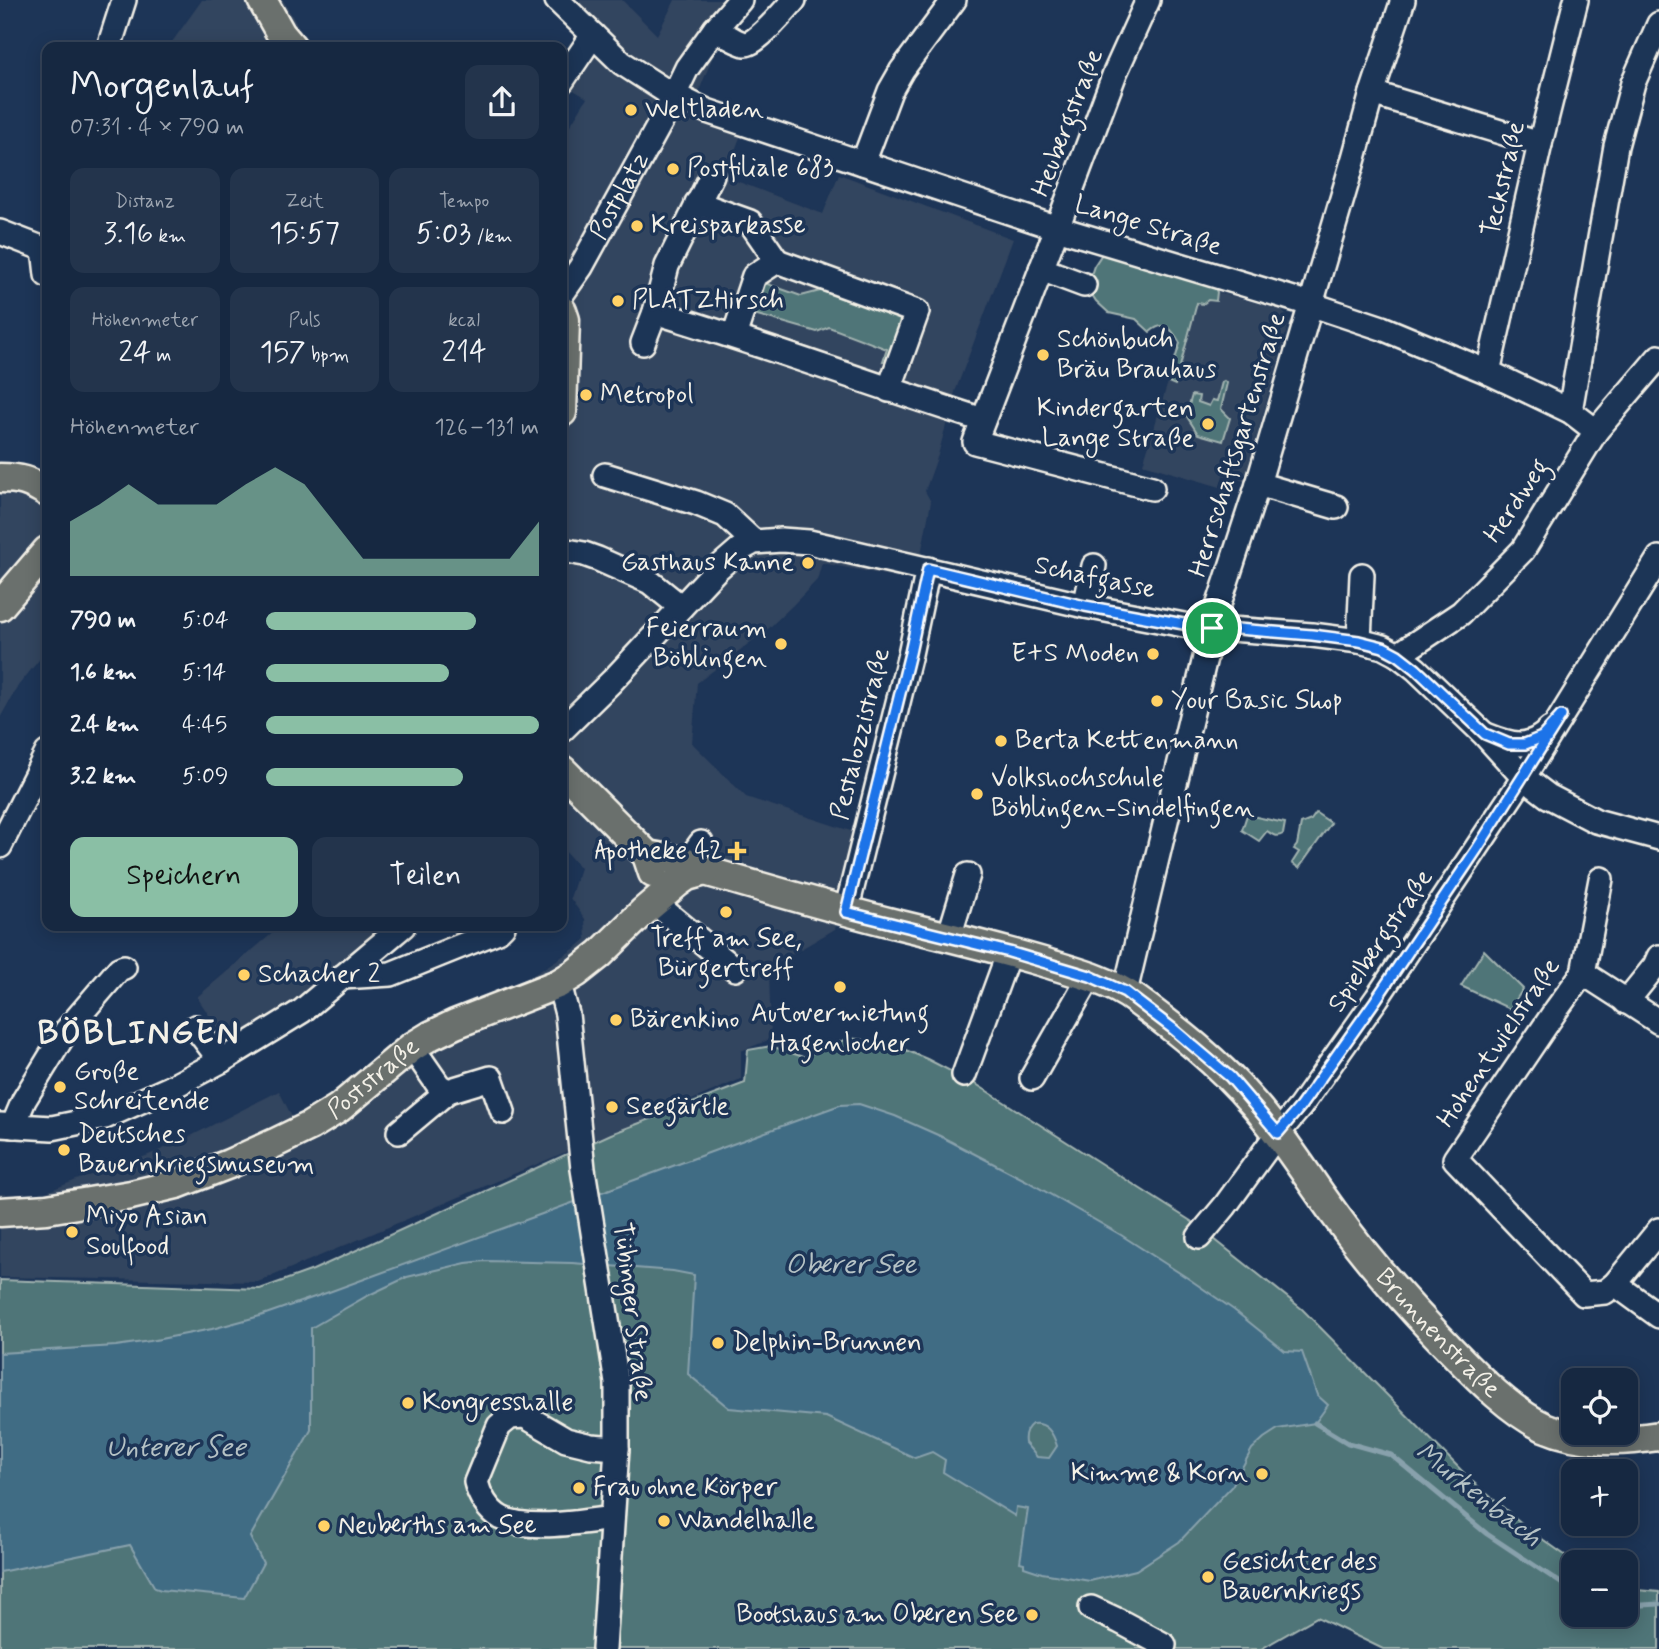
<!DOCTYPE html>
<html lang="de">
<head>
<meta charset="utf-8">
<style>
	:root { --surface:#162841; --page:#23344c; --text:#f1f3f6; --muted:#9ea6b1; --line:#35445a; --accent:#8abfa5 }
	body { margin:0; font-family:Mynerve,sans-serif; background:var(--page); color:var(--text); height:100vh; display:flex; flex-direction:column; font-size:26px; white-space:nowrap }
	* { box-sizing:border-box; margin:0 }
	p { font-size:23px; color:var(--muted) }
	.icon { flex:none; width:38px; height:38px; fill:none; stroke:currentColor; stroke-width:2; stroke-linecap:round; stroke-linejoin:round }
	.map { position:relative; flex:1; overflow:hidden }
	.details { position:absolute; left:42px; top:42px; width:525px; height:889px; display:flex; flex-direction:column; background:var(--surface); border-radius:14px; box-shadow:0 4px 18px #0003,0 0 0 2px var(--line) }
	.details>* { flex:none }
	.buttons { position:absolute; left:1561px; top:1368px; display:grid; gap:14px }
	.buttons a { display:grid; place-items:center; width:77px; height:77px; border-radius:14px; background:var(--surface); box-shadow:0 4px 18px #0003,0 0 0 2px var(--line); font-size:35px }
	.pin { position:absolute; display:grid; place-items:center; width:60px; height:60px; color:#fff; margin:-30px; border:4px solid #fff; border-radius:50%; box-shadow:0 2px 7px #0007 }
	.round { display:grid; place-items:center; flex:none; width:74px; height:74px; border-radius:14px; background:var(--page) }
	.summary { display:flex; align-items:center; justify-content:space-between; height:119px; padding:0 28px }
	h1 { font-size:38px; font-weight:600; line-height:52px }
	.metrics { display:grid; grid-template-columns:repeat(3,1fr); gap:10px; height:119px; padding:7px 28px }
	.metrics div { display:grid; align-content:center; border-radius:14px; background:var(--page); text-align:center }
	.metrics b { font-size:30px; font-weight:600 }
	.metrics small { font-size:19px; font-weight:400 }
	.metrics p { font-size:19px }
	.chart { height:196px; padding:14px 28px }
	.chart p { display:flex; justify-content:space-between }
	.chart svg { width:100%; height:126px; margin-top:7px; fill:var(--accent); opacity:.7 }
	.action { display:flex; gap:14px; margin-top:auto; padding:14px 28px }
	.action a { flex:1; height:80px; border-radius:14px; background:var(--accent); color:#111; font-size:28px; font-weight:600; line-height:80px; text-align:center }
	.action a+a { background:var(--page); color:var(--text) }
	ul { padding:0 28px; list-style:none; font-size:23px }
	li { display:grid; grid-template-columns:112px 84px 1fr; align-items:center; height:52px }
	li i { height:18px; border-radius:9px; background:var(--accent) }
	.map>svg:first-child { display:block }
	.built { fill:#32445e }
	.green { fill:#507578; stroke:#a2b3b0; stroke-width:2 }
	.water { fill:#406c84; stroke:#88a1ac; stroke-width:2; fill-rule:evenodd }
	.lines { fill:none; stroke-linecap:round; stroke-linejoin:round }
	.stream { stroke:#88a1ac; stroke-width:5 }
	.minor-casing { stroke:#f4f1e8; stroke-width:28 }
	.major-casing { stroke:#f4f1e8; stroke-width:33 }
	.minor { stroke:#1d3557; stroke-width:23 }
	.major { stroke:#6b706d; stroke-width:28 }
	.route-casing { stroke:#fff; stroke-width:14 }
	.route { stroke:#1a73e8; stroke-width:9 }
	.poi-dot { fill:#ffd166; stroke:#1d3557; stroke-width:2.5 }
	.labels { text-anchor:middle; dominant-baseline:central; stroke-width:7; stroke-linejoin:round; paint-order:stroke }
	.poi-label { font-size:26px; fill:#f4f1e8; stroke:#1d3557; text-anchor:start }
	.street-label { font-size:26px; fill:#f4f1e8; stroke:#1d3557 }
	.water-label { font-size:28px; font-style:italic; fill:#b5c2c5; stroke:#1d3557 }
	.district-label { font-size:33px; font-weight:bold; letter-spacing:2px; fill:#f4f1e8; stroke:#1d3557 }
</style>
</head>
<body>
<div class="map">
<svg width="1659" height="1649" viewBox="0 0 1659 1649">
	<rect width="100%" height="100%" fill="#1d3557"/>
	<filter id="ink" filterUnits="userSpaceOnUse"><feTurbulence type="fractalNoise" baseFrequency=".0143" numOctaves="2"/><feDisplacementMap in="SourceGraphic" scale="14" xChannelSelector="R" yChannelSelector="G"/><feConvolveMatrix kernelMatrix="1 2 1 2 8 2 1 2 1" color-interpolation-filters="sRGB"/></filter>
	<g filter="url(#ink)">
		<!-- built -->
		<g class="built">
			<path d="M202 0H283L304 37 311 47H177L172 42Z"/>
			<path d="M560 0H622L657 35 675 0H750L725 31 715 51 699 91 685 111 741 135 726 173 723 176 823 214 839 174 1013 239 955 392 938 455 925 491 931 502 916 581 822 563 817 580 793 605 769 628 697 683 692 743 746 797 863 835 835 929 769 968 771 1039 741 1051V1079L648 1119 611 1133 258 1282 0 1277V1194H41L79 1179 146 1156 181 1141 279 1091 297 1127 349 1095 402 1036 485 1002 524 981 577 947 586 939 585 919 570 898 580 868 562 848V139L587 98 570 88 597 39Z"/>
			<path d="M1218 292 1281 310 1287 316 1289 322 1244 481 1223 475 1220 487 1143 464 1168 382 1175 384 1197 303 1208 300 1216 301Z"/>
			<path d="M47 489V650L18 686 0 718V490Z"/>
			<path d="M281 926H416L337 992 235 1055 197 997Z"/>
		</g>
		<!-- green -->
		<g class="green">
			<path d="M1102 254 1214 287 1217 292 1216 301 1208 300 1203 304 1197 303 1175 385 1168 382 1180 343C1172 329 1165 319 1150 332L1136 319 1109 313 1096 301 1087 287 1094 266Z"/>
			<path d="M762 282 801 296 824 290 903 318 890 360 883 361 887 349 829 327 817 332 754 314 750 311Z"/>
			<path d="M1224 381 1227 383 1221 409 1230 418 1223 441 1198 434 1186 415 1192 395 1199 396 1198 402 1209 406 1212 400 1217 401 1222 382Z"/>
			<path d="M1316 813 1331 823 1299 868 1292 863 1299 852 1294 849 1297 845 1301 824 1311 820Z"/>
			<path d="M1247 815 1285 823 1283 834C1276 838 1273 835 1267 831L1259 841 1242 830Z"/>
			<path d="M1484 950 1523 989 1510 1009 1461 986Z"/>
			<path d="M849 1038 889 1043 927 1059 976 1084 1194 1223 1302 1309 1473 1482 1531 1531 1576 1563H1573V1615H1626V1589L1659 1592V1649H1383L1317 1617 1261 1649H0V1280L260 1289 313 1270 611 1134 745 1083 748 1050 771 1046 803 1057Z"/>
		</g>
		<!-- water -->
		<path class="water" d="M859 1104 895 1116 940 1136 1025 1180 1121 1235 1189 1279 1234 1310 1285 1351 1302 1352 1317 1395 1328 1405 1315 1423 1278 1429 1264 1438 1252 1449 1232 1486 1179 1542 1136 1570 1090 1581 1042 1573 1024 1567V1563L1020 1562 1028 1509 1016 1507 1015 1516 943 1472 945 1460 932 1452 915 1458 826 1417 729 1408 688 1374 694 1275 673 1271 572 1263 485 1261 466 1263 407 1277 367 1296 311 1328V1430L250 1537 263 1563 244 1598 161 1590 155 1588 130 1545 0 1572V1353L116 1346 150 1341 212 1329 260 1316 329 1292 790 1123 840 1105ZM1032 1424C1047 1422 1053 1433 1057 1446L1049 1458 1037 1457 1025 1443C1024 1436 1025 1429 1032 1424Z"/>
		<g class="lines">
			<!-- stream -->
			<g class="stream">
				<path d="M1315 1423 1348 1443 1391 1455 1487 1534 1573 1591"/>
				<path d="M1626 1606 1659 1604"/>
			</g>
			<!-- minor casing -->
			<g class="minor-casing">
				<g id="minor">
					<path d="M557 0 622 63 664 90 707 111 1057 228 1310 304 1382 328 1488 372 1570 411 1596 431"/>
					<path d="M1148 0 1115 73 1057 228 975 442 1152 488"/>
					<path d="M715 29C722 33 738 43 745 44 756 45 786 9 794 0"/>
					<path d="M109 47 124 0"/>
					<path d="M562 81 593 35"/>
					<path d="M1372 93 1540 144"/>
					<path d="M863 163 890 91 902 70 954 0"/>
					<path d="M697 203 750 222 777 261"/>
					<path d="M0 232 44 249 47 275"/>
					<path d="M1041 269 1084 285"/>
					<path id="s1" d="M562 294 581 267 663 118 687 68 715 29 740 0"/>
					<path d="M655 312C765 345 873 385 983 420"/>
					<path d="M734 336 754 276 777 261 917 312 889 390"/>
					<path d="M643 343 655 312 667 266 712 175"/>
					<path d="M1488 372 1540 144 1576 0"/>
					<path d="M1570 411 1616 146 1633 83 1659 24"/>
					<path d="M605 475 696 503 725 515 754 542"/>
					<path d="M1258 484 1336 507"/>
					<path d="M562 550 584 554 598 559 650 582 681 607"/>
					<path d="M1085 606 1094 566"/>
					<path d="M1359 641 1362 575"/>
					<path d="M1398 655 1461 613 1523 550 1596 431 1659 357"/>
					<path d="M562 730 612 681 717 569 739 550 754 542 781 540 809 542 1085 606 1189 626 1312 635 1359 641 1383 647 1398 655 1416 669 1485 735 1523 777 1548 796 1596 821 1659 838"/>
					<path d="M1486 735C1511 745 1529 751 1550 729"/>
					<path d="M0 846 47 753"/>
					<path d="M687 862 701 843"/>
					<path d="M1601 879 1583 973 1556 1010 1455 1159 1584 1294 1605 1292 1615 1284 1659 1230"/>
					<path d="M655 903 735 969"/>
					<path d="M846 912 910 654 928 569"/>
					<path d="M949 937 968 875"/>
					<path d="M1583 973 1659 1022"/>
					<path d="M342 977 391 974 498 931 503 926"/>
					<path d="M558 984 562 995 567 1014 583 1169 617 1383V1448L604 1649"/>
					<path d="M1125 992 1215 616 1258 484 1354 158 1372 93 1403 0"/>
					<path d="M1626 1002 1655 966 1659 957"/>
					<path d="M195 1027 221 1061"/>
					<path d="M412 1047 439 1086 448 1091 491 1078 503 1112"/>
					<path d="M964 1075 1009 952"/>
					<path d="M1032 1078 1090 976"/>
					<path d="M0 1125 52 1128 105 1117 170 1088 221 1061 302 1011 403 926"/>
					<path d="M13 1126 24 1100 66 1031 119 969 124 967"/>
					<path d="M399 1132 448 1091"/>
					<path d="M1199 1237 1225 1206 1278 1133 1300 1107 1377 998 1518 786 1659 558"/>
					<path d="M1615 1284 1659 1316"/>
					<path d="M612 1518C581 1522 528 1531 501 1518 488 1511 479 1495 476 1482L499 1426 510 1417 525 1416 566 1440 591 1446 617 1448"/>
					<path d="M1091 1608 1119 1621 1164 1645 1162 1649"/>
				</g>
			</g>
			<!-- major casing -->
			<g class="major-casing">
				<g id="major">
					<path d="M262 0 281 34 292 47"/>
					<path d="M562 311 565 320 562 412"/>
					<path d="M0 478C20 478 30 481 47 492"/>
					<path d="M0 606 47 551"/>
					<path d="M562 770 647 855 653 873"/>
					<path id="s2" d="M647 855 687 862 705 871C768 889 832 908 896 924 946 936 995 948 1043 962 1075 972 1107 979 1135 999 1177 1030 1219 1063 1253 1103 1284 1138 1308 1178 1336 1216 1371 1265 1412 1310 1454 1353 1479 1379 1512 1412 1544 1427 1582 1443 1620 1442 1659 1436"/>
					<path id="s3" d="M0 1212 47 1209 131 1195 177 1184 229 1164 275 1143 310 1126 339 1108 412 1047 430 1036 455 1024 558 984 576 973 600 954 643 912 677 883 687 876 705 871"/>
				</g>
			</g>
			<!-- minor -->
			<use href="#minor" class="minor"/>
			<!-- major -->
			<use href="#major" class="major"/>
		</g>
	</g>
	<g class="lines" filter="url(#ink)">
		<!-- route casing -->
		<g class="route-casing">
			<path id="route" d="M928 569 1085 606 1189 625 1312 635 1359 641 1383 647 1398 655 1416 669 1485 734 1509 744H1525L1542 737 1561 716 1477 849 1375 1001 1300 1107 1278 1133 1230 1077 1172 1028 1125 992 1090 976 1009 952 846 912 910 653Z"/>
		</g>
		<!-- route -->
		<use href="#route" class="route"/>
	</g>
	<!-- markers -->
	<g class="poi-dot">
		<circle cx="631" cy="110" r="7"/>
		<circle cx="673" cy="169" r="7"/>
		<circle cx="637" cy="226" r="7"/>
		<circle cx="618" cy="301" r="7"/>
		<circle cx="1043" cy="355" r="7"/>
		<circle cx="586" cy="395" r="7"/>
		<circle cx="1208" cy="424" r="7"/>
		<circle cx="808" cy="563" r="7"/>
		<circle cx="781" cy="644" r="7"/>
		<circle cx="1153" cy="654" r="7"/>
		<circle cx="1157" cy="701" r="7"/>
		<circle cx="1001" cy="741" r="7"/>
		<circle cx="977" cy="794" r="7"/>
		<path d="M733.5 840.5h7v7h7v7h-7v7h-7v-7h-7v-7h7z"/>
		<circle cx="726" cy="912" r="7"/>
		<circle cx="244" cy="975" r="7"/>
		<circle cx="840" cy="987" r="7"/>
		<circle cx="616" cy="1020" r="7"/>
		<circle cx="60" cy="1087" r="7"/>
		<circle cx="612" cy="1107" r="7"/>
		<circle cx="64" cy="1150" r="7"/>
		<circle cx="72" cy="1232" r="7"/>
		<circle cx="718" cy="1343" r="7"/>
		<circle cx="408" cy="1403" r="7"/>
		<circle cx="1262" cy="1474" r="7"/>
		<circle cx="579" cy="1488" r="7"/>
		<circle cx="664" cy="1521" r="7"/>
		<circle cx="324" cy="1526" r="7"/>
		<circle cx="1208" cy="1577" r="7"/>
		<circle cx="1032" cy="1615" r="7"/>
	</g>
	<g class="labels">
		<!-- poi labels -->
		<g class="poi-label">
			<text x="645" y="110">Weltladen</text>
			<text x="687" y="169">Postfiliale 683</text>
			<text x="651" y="226">Kreisparkasse</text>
			<text x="632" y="301">PLATZHirsch</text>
			<text x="1057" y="340">Schönbuch<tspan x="1057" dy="30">Bräu Brauhaus</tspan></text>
			<text x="600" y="395">Metropol</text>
			<text x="1194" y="409" text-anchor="end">Kindergarten<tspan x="1194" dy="30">Lange Straße</tspan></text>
			<text x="794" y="563" text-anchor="end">Gasthaus Kanne</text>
			<text x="767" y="629" text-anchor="end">Feierraum<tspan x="767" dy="30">Böblingen</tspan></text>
			<text x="1139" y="654" text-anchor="end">E+S Moden</text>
			<text x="1171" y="701">Your Basic Shop</text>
			<text x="1015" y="741">Berta Kettenmann</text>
			<text x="991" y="779">Volkshochschule<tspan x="991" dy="30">Böblingen-Sindelfingen</tspan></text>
			<text x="723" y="851" text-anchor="end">Apotheke 42</text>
			<text x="726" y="939" text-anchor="middle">Treff am See,<tspan x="726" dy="30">Bürgertreff</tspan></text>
			<text x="258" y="975">Schacher 2</text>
			<text x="840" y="1014" text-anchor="middle">Autovermietung<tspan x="840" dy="30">Hagenlocher</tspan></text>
			<text x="630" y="1020">Bärenkino</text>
			<text x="74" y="1072">Große<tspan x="74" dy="30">Schreitende</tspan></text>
			<text x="626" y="1107">Seegärtle</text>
			<text x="78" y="1135">Deutsches<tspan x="78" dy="30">Bauernkriegsmuseum</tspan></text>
			<text x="86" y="1217">Miyo Asian<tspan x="86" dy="30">Soulfood</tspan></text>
			<text x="732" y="1343">Delphin-Brunnen</text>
			<text x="422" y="1403">Kongresshalle</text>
			<text x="1248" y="1474" text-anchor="end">Kimme &amp; Korn</text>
			<text x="593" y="1488">Frau ohne Körper</text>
			<text x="678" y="1521">Wandelhalle</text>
			<text x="338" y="1526">Neuberths am See</text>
			<text x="1222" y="1562">Gesichter des<tspan x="1222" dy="30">Bauernkriegs</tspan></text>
			<text x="1018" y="1615" text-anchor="end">Bootshaus am Oberen See</text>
		</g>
		<!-- street labels -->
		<g class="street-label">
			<text transform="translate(1068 123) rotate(-69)">Heubergstraße</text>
			<text transform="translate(1504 179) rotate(-77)">Teckstraße</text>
			<text stroke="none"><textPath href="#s1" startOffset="114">Postplatz</textPath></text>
			<text transform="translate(1148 226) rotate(17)">Lange Straße</text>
			<text transform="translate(1238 445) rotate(-73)">Herrschaftsgartenstraße</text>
			<text transform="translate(1517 501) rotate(-56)">Herdweg</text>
			<text transform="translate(1095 578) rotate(12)">Schafgasse</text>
			<text transform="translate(861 734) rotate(-76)">Pestalozzistraße</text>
			<text transform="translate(1381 941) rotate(-56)">Spielbergstraße</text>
			<text transform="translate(1499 1043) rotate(-56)">Hohentwielstraße</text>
			<text stroke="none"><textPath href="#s3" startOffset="404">Poststraße</textPath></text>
			<text transform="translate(632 1312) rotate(83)">Tübinger Straße</text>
			<text stroke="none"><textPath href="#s2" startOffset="964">Brunnenstraße</textPath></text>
		</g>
		<!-- water labels -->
		<g class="water-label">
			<text x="851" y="1265">Oberer See</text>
			<text x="176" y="1448">Unterer See</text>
			<text transform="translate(1478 1495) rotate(38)">Murkenbach</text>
		</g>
		<!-- district labels -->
		<g class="district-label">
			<text x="139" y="1034">BÖBLINGEN</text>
		</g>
	</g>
</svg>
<div class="buttons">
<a><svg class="icon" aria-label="locate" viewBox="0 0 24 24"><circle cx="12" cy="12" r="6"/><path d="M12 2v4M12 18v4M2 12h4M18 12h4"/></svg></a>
<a>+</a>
<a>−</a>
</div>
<div class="pin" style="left:1212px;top:628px;background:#1e9e55"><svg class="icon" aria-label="arrive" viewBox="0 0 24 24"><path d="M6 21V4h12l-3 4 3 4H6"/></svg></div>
<section class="details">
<div class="summary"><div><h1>Morgenlauf</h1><p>07:31 · 4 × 790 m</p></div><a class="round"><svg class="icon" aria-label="share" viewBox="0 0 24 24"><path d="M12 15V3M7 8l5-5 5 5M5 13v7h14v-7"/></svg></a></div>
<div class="metrics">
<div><p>Distanz</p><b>3.16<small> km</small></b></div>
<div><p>Zeit</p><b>15:57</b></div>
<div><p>Tempo</p><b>5:03<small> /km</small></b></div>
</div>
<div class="metrics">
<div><p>Höhenmeter</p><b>24<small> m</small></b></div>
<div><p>Puls</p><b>157<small> bpm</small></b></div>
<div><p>kcal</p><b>214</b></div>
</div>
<div class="chart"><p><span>Höhenmeter</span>126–131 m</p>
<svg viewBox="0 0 160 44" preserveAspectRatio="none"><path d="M0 44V25L10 19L20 12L30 19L40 19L50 19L60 12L70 6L80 12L90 25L100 38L110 38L120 38L130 38L140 38L150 38L160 25V44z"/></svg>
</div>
<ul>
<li><b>790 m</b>5:04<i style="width:77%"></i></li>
<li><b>1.6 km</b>5:14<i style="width:67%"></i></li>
<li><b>2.4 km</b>4:45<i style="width:100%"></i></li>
<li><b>3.2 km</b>5:09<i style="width:72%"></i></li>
</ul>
<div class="action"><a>Speichern</a><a>Teilen</a></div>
</section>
</div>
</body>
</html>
